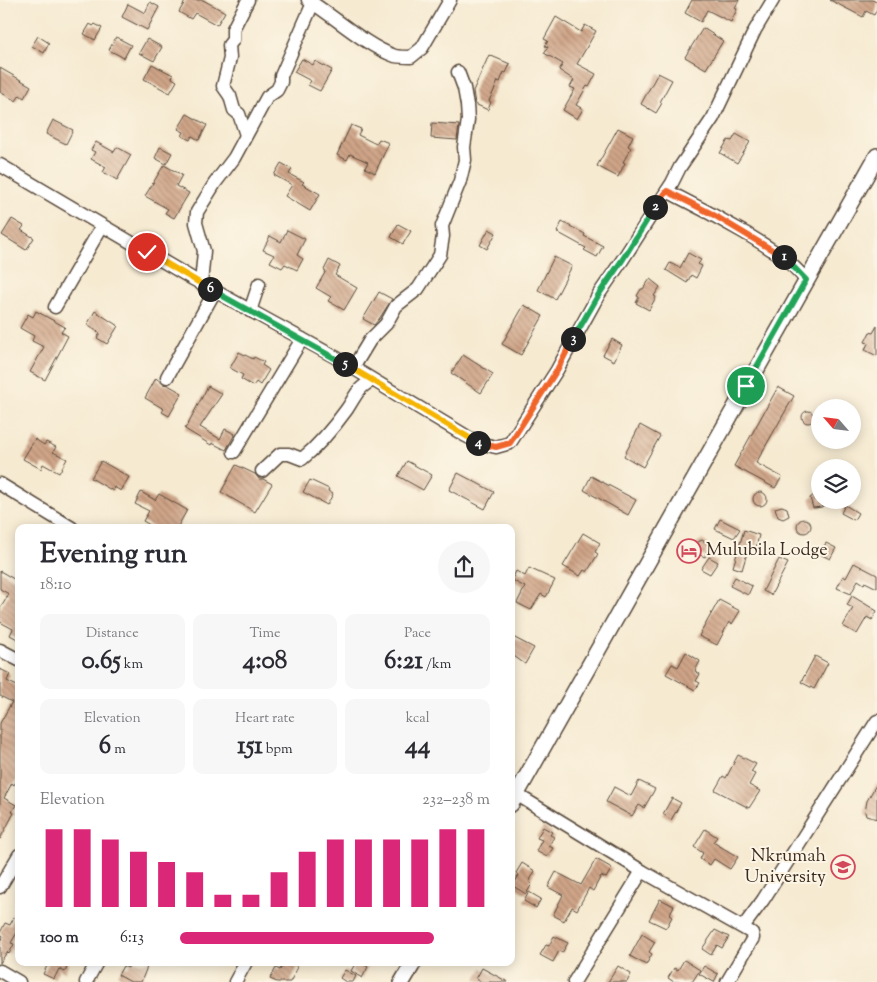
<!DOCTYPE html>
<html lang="en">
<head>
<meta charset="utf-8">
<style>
	:root { --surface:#fff; --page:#f7f7f7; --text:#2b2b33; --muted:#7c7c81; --accent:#db2777 }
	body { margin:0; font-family:"Sorts Mill Goudy",serif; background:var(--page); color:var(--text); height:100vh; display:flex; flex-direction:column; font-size:19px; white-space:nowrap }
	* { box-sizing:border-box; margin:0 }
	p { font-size:16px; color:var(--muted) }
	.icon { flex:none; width:28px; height:28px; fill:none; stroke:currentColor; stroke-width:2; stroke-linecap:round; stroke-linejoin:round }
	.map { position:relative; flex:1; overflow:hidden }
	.panel { position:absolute; left:15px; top:524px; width:500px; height:442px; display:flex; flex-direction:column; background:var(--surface); border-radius:10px; box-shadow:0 2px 12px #0003 }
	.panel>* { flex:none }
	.needle { width:32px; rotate:298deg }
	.tools { position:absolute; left:811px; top:399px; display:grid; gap:10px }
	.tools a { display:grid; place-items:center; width:50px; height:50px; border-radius:50%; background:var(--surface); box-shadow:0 2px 12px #0003; font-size:25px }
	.pin { position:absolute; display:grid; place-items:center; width:42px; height:42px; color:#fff; margin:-21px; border:2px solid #fff; border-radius:50%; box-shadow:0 1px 5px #0007 }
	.km { position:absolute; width:25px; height:25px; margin:-12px; border-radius:50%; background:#222; color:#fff; font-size:14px; line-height:25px; text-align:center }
	.round { display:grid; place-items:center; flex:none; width:52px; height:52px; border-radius:26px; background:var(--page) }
	.headline { display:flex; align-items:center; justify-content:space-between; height:85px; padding:0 25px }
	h1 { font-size:28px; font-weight:700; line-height:38px }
	.metrics { display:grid; grid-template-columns:repeat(3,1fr); gap:8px; height:85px; padding:5px 25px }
	.metrics div { display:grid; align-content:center; border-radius:10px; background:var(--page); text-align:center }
	.metrics b { font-size:25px; font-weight:700 }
	.metrics small { font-size:14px; font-weight:400 }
	.metrics p { font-size:14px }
	.chart { height:140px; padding:10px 25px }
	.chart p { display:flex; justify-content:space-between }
	.chart svg { width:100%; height:90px; margin-top:5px; stroke:var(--accent); stroke-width:6 }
	ul { padding:0 25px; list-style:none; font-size:16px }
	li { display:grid; grid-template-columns:80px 60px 1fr; align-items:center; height:38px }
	li i { height:12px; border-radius:6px; background:var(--accent) }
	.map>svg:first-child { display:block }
	.building { fill:url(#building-back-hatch) }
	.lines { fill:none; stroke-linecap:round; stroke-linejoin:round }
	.minor-casing { stroke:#574739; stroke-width:15 }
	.tertiary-casing { stroke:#574739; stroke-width:18 }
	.minor { stroke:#fff; stroke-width:12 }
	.tertiary { stroke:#fff; stroke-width:15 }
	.split-1-casing { stroke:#fff; stroke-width:10 }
	.split-2-casing { stroke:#fff; stroke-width:10 }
	.split-3-casing { stroke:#fff; stroke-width:10 }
	.split-4-casing { stroke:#fff; stroke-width:10 }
	.split-5-casing { stroke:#fff; stroke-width:10 }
	.split-6-casing { stroke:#fff; stroke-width:10 }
	.split-7-casing { stroke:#fff; stroke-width:10 }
	.split-1 { stroke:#22a559; stroke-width:6 }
	.split-2 { stroke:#f0652b; stroke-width:6 }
	.split-3 { stroke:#22a559; stroke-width:6 }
	.split-4 { stroke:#f0652b; stroke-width:6 }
	.split-5 { stroke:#f5b400; stroke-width:6 }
	.split-6 { stroke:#22a559; stroke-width:6 }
	.split-7 { stroke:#f5b400; stroke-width:6 }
	.labels { text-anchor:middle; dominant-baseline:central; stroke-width:4; stroke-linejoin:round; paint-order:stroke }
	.poi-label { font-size:18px; fill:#3b2a1e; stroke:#fcf5e5; text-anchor:start }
</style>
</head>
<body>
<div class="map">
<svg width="877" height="982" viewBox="0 0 877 982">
	<defs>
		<pattern id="building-back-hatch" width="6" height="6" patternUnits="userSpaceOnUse" patternTransform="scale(1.25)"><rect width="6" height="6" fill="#d0a588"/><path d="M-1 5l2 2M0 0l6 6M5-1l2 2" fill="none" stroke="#aa876f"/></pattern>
	</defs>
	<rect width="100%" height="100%" fill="#fcf5e5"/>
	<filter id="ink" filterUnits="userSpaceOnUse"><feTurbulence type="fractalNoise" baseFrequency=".02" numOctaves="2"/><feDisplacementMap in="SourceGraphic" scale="10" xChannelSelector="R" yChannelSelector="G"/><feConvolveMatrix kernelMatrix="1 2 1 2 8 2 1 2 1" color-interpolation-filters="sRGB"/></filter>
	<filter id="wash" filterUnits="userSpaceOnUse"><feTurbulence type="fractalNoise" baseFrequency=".0096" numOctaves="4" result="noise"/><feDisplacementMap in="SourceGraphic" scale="20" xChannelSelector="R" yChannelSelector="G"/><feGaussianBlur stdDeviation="1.12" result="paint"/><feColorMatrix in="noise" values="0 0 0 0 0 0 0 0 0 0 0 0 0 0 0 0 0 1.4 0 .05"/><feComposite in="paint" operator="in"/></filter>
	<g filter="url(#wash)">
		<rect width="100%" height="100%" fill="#f6ead1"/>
		<g id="blocks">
			<!-- building -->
			<g class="building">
				<path d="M186 0H203L225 12 217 25 195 13 191 19 179 12Z"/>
				<path d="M692 0H739L735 8 737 9 731 22 707 10 701 22 685 13Z"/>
				<path d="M830 0H872L877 2V9L874 15 866 11 863 17Z"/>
				<path d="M150 2 159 7 147 30 122 17 128 4 145 13Z"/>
				<path d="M556 17 581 32 585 25 596 31 577 64 596 74 589 87 587 86 576 105 583 109 577 119 563 110 575 89 570 87 574 80 559 70 563 64 544 53 548 47 545 46 548 41 544 39Z"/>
				<path d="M90 24 93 26 95 24 102 28 95 40 84 34Z"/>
				<path d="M703 28 723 41 706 69 685 57Z"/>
				<path d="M38 36 49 43 44 53 32 46Z"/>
				<path d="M116 37 131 45 124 58 109 50Z"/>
				<path d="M147 39 162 47 154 61 139 53Z"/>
				<path d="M489 55 510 64 506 73 504 72 500 82 498 81 496 86 489 101 491 102 488 110 475 104 473 91Z"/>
				<path d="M302 59 313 65 315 61 332 70 320 91 308 85 311 81 294 72Z"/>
				<path d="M152 64 173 75 172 78 177 81 170 93 144 79Z"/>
				<path d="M0 68 31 86 24 98 20 95 16 101 0 92Z"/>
				<path d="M658 73 672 80 660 102 662 103 656 113 641 104Z"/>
				<path d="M187 114 207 125 199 140 192 136 190 140 182 136 184 132 178 129Z"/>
				<path d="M53 120 73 130 66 144 46 134Z"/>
				<path d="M432 123 459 125 457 140 431 138Z"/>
				<path d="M351 125 361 129 358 135 376 144 379 139 389 143 375 173 365 168 368 162 350 154 347 160 337 155Z"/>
				<path d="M618 128 633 136 628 146 631 148 623 162 625 163 618 177 597 166Z"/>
				<path d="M736 134 750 142 737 163 720 153 728 140 732 141Z"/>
				<path d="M96 142 114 152 117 147 131 155 117 180 103 172 106 167 91 159 95 152 91 150Z"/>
				<path d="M160 147 172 153 166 164 155 158Z"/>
				<path d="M281 163 292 169 289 174 304 182 302 184 320 194 310 211 285 196 292 185 274 175Z"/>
				<path d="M164 165 182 175 176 186 189 193 174 218 165 213 168 209 145 196Z"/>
				<path d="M12 219 24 226 21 230 34 238 26 250 2 235Z"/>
				<path d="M562 222 585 234 584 236 603 246 597 257 584 250 586 248 557 232Z"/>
				<path d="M398 224 411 231 403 244 391 237Z"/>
				<path d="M489 229 496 233 487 249 480 245Z"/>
				<path d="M287 230 305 239 297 255 303 259 297 270 285 264 282 268 270 262 274 255 263 250 270 236 281 242Z"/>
				<path d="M688 253 701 260 698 264 702 266 696 278 691 275 687 283 666 270 670 263 680 268Z"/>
				<path d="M554 257 572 266 555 299 538 290Z"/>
				<path d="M329 260 340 266 335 275 357 288 344 310 328 301 331 297 316 288 326 271 324 270Z"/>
				<path d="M650 279 660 287 654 296 656 297 649 310 636 303 639 297 637 296 641 289H643Z"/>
				<path d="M379 292 392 299 379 319 374 325 363 319Z"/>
				<path d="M524 305 543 316 521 355 502 344Z"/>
				<path d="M36 311 65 327 61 332 68 336 45 380 30 372 44 347 32 341 34 336 20 328 28 314 33 317Z"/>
				<path d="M95 311 118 326 107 344 97 338 100 333 87 325Z"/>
				<path d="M877 326V356L865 350 868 343 865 342 870 332 873 333Z"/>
				<path d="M612 339 622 345 614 361 603 355Z"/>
				<path d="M239 352 253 359 254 357 264 362 262 365 269 370 260 385 256 382 253 386 241 379 243 375 230 368Z"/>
				<path d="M463 355 493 374 481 393 451 373Z"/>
				<path d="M156 378 163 384 168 385 182 393 169 416 162 412 164 409 145 398Z"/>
				<path d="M208 386 222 394 200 427 220 439 225 429 235 434 226 450 212 443 211 445 185 429Z"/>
				<path d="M778 387 794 396 756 463 782 477 775 488 734 466Z"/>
				<circle cx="808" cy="417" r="6"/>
				<path d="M640 425 660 436 643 467 624 456Z"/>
				<path d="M35 439 44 445 46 442 56 447 53 452 67 459 59 473 43 464 41 469 23 459Z"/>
				<path d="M101 461 129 477 121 491 114 487 113 491 91 478Z"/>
				<path d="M407 461 432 475 423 490 398 476Z"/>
				<path d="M236 465 255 474 259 479H263L272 484 255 512 221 492Z"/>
				<path d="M458 473 494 492 485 509 449 490Z"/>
				<path d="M591 476 636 500 628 515 584 490Z"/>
				<path d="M310 480 329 489 328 491 333 494 327 505 303 492Z"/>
				<circle cx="760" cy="499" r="7"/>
				<path d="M141 492 155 500 159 494 187 510 177 528H155L143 521 149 511 135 504Z"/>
				<path d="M820 493V500H829L822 507 813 508 810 498 814 495Z"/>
				<path d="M845 505 858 513 854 520 841 513Z"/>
				<path d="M782 506 787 508 789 516 783 519 778 517 775 508Z"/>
				<path d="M720 519 740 529 734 538 715 529Z"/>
				<circle cx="804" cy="526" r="7"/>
				<path d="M744 530 759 535 756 548 749 546 742 570 733 567Z"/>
				<path d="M583 533 600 543 595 552 598 554 587 572 584 570 580 576 563 566Z"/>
				<path d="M702 540 707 543 708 547 705 557 698 554 694 549 696 543Z"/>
				<path d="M826 543 836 548 830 559 820 554Z"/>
				<path d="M709 557 718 562 710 574 701 569Z"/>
				<path d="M779 559 788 563 771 595 763 591Z"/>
				<path d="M854 563 877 575V588L865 582 864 584 858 580 851 594 837 588 843 576 846 578Z"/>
				<path d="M529 568 555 580 546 597 541 594 531 610 517 603 525 587 512 580 516 571 525 576Z"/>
				<path d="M0 571 19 582V640L10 635 13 629 0 622V609L9 594 0 589Z"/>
				<path d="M735 577 752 586 748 595 730 586Z"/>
				<path d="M852 596 877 611 872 620 867 617 857 634 843 626 853 608 847 605Z"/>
				<path d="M719 600 740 611 732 624 729 622 717 645 699 636Z"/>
				<path d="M511 636 534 648 525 664 511 654Z"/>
				<path d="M686 652 700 661 695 671 700 674 696 681 700 683 695 690 666 674 672 664 678 667Z"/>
				<path d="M815 656 828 663 814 689 801 682Z"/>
				<path d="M0 669 10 674 7 681 19 687V777L14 785 12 783 4 798 16 805 12 812 14 813 0 839V723L12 702 0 696Z"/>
				<path d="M738 755 756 764 751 772 755 774 749 785 760 791 749 808 715 790 723 776 726 778Z"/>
				<path d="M639 781 655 789 644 808 639 805 632 816 606 802 614 787 631 796Z"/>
				<path d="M877 783V819L866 816 865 812 867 801Z"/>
				<path d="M672 798 681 803 671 820 663 814Z"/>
				<path d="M543 827 552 832 550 835 554 837 549 846 553 848 547 857 536 851 542 840 537 838Z"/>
				<path d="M705 829 717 837 713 842 738 857 730 869 714 859 710 865 700 859 703 853 694 847Z"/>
				<path d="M596 859 612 868 606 878 601 876 593 891 589 888 577 910 572 907 564 921 553 915 563 895 548 887 556 872 581 885Z"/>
				<path d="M522 863 535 871 529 882 532 884 526 894 513 886 519 875 516 873Z"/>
				<path d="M529 892 541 899 536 908 524 901Z"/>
				<path d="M660 899 674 906 669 915 672 917 666 928 649 920Z"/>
				<path d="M19 908V929L11 943 14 944 9 954 7 952 0 963V941L3 936 0 933 5 923 10 925Z"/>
				<path d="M715 930 729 937 722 948 717 945 711 955 702 949Z"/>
				<path d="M642 934 655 942 649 952 652 954 646 965 630 956Z"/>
				<path d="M554 936 568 943 562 953 559 951 553 962 540 955 546 945 549 946Z"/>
				<path d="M684 960 700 970 692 982H674L668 978 674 968 678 970Z"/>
				<path d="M46 962H69L65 972 59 969 54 979 43 974 48 964 52 965Z"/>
				<path d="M131 962H149L141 982H131L118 975 123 966 128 968Z"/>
				<path d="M284 962H290L298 967 290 982H277L270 979 276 968 280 970Z"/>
				<path d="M356 962H360L368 967 362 978 351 971Z"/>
				<path d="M618 966 631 974 627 982H608Z"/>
				<path d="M704 966 718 974 714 982 699 974Z"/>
				<path d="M482 968 508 982H482L476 979Z"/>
				<path d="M345 970 356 976 353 982H346L340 978Z"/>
			</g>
		</g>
	</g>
	<g filter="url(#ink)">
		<use href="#blocks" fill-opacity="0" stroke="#574739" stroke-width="1"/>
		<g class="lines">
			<!-- minor casing -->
			<g class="minor-casing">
				<g id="minor">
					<path d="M308 0C335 17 366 46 395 56 400 57 406 57 411 57L422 48 450 0"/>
					<path d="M246 135 239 114 234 110 230 96 223 86 230 58 229 45 233 40V29L248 0"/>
					<path d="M0 165 193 279 335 357 466 436 479 443 496 447 510 443 557 370 599 294 623 259 672 183 680 167 713 118 755 30 773 0"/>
					<path d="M667 191C693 204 719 218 745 233 768 247 789 259 806 280"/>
					<path d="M201 284 204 251 196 223 197 212 215 183 234 158 267 97 277 90 281 82V76L313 3"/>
					<path d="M55 307 102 226"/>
					<path d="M250 311 259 284"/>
					<path d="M353 368 370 340 386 324 396 306 418 289 440 255 443 236 442 226 460 181 465 160 464 147 468 120 467 105 464 88 458 72"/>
					<path d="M167 377 215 291"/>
					<path d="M234 452 302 339"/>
					<path d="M262 471 280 454H289L302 459C319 445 334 427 347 409 357 394 356 390 372 380"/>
					<path d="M0 484 72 528"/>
					<path d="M0 650 19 660"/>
					<path d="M511 791 642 871 752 933 753 938 727 982"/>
					<path d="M0 887 19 855"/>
					<path d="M743 927 763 900 877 721"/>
					<path d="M0 971 19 982"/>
					<path d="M86 982 97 962"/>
					<path d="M235 982 246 962"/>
					<path d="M574 982 642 871"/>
				</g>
			</g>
			<!-- tertiary casing -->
			<g class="tertiary-casing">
				<g id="tertiary">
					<path d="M511 804 877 156"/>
					<path d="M402 982 414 962"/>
				</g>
			</g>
			<!-- minor -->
			<use href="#minor" class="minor"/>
			<!-- tertiary -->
			<use href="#tertiary" class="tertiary"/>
		</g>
	</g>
	<g class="lines" filter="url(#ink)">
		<!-- split-1 casing -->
		<g class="split-1-casing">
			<path id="split-1" d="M746 386 806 280 784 257"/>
		</g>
		<!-- split-2 casing -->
		<g class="split-2-casing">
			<path id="split-2" d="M655 207 667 191 712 214 784 257"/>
		</g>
		<!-- split-3 casing -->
		<g class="split-3-casing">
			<path id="split-3" d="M573 339 599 294 623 259 655 207"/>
		</g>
		<!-- split-4 casing -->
		<g class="split-4-casing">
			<path id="split-4" d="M478 443 496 447 510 443 557 370 573 339"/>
		</g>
		<!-- split-5 casing -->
		<g class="split-5-casing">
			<path id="split-5" d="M345 364 478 443"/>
		</g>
		<!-- split-6 casing -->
		<g class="split-6-casing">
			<path id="split-6" d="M210 289 345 364"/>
		</g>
		<!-- split-7 casing -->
		<g class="split-7-casing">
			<path id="split-7" d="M147 252 210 289"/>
		</g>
		<!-- split-1 -->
		<use href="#split-1" class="split-1"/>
		<!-- split-2 -->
		<use href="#split-2" class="split-2"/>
		<!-- split-3 -->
		<use href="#split-3" class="split-3"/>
		<!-- split-4 -->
		<use href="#split-4" class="split-4"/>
		<!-- split-5 -->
		<use href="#split-5" class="split-5"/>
		<!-- split-6 -->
		<use href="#split-6" class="split-6"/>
		<!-- split-7 -->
		<use href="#split-7" class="split-7"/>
	</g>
	<!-- icons -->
	<defs>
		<g id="hotel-ring" transform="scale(1.25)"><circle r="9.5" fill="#fcf5e5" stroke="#d1495b" stroke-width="1.5"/><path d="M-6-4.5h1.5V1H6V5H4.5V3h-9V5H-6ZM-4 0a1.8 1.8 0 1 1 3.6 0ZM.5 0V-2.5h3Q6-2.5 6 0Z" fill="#d1495b"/></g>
		<g id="university-ring" transform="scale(1.25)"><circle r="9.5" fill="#fcf5e5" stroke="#d1495b" stroke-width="1.5"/><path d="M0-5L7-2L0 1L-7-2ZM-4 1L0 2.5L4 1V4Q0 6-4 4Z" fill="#d1495b"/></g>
	</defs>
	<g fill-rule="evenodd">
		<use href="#hotel-ring" x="689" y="551"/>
		<use href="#university-ring" x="843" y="867"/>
	</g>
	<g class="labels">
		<!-- poi labels -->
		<g class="poi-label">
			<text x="706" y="551">Mulubila Lodge</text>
			<text x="826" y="857" text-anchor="end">Nkrumah<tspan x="826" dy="21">University</tspan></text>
		</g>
	</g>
</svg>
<div class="tools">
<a><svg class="needle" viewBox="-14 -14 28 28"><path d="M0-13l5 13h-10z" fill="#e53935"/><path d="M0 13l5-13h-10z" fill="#7c7c81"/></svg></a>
<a><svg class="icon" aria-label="layers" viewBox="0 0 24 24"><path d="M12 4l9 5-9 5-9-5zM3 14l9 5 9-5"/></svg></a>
</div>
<div class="pin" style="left:746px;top:386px;background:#1e9e55"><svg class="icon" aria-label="arrive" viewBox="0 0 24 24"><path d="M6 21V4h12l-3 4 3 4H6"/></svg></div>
<div class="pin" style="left:147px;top:252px;background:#d93025"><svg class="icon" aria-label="check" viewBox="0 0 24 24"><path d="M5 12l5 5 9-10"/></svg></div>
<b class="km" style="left:784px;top:257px">1</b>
<b class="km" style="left:655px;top:207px">2</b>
<b class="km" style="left:573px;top:339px">3</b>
<b class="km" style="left:478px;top:443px">4</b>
<b class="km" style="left:345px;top:364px">5</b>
<b class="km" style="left:210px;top:289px">6</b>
<section class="panel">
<div class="headline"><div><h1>Evening run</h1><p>18:10</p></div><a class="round"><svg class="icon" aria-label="share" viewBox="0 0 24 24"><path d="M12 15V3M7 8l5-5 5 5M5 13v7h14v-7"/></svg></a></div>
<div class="metrics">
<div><p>Distance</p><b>0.65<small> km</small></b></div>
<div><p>Time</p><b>4:08</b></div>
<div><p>Pace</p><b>6:21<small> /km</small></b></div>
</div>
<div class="metrics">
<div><p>Elevation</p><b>6<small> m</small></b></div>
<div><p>Heart rate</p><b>151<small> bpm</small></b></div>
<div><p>kcal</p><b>44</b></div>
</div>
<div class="chart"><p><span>Elevation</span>232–238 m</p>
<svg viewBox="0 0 160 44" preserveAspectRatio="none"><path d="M5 44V6M15 44V6M25 44V11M35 44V17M45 44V22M55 44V27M65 44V38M75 44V38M85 44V27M95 44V17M105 44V11M115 44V11M125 44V11M135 44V11M145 44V6M155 44V6"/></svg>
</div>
<ul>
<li><b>100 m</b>6:13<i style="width:82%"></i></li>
</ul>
</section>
</div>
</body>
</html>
